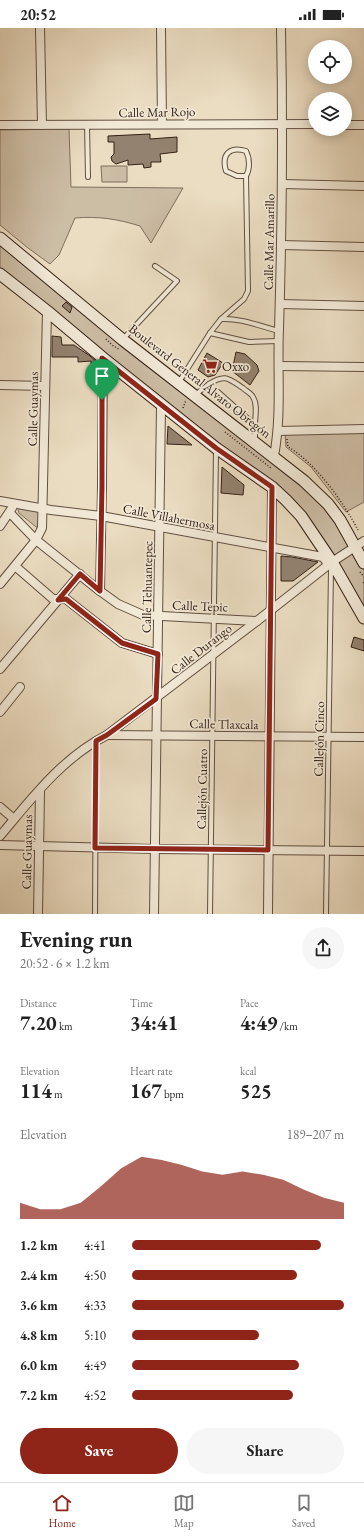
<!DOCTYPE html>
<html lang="en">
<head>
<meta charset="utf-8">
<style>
	:root { --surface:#fff; --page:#f6f6f6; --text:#222; --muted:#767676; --line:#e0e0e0; --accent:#8f2418 }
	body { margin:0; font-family:"EB Garamond",serif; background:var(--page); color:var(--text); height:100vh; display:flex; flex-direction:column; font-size:15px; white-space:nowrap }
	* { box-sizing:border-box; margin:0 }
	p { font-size:13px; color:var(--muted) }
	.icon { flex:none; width:22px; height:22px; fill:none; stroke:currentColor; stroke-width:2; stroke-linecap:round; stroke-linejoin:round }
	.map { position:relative; height:886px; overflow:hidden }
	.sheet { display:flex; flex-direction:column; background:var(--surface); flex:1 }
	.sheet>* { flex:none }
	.buttons { position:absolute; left:308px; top:12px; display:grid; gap:8px }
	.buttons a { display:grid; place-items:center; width:44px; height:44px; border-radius:50%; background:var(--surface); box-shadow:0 2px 10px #0003; font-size:20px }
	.pin { position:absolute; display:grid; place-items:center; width:34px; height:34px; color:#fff; margin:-41px -17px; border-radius:50% 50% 50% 0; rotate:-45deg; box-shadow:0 0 4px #0007 }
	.pin .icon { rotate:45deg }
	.round { display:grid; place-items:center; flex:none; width:42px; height:42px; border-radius:21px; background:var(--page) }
	.headline { display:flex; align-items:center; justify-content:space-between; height:68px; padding:0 20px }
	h1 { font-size:22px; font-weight:700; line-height:30px }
	.figures { display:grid; grid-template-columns:repeat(3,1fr); gap:6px; height:68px; padding:4px 20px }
	.figures div { display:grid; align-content:center }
	.figures b { font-size:20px; font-weight:700 }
	.figures small { font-size:11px; font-weight:400 }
	.figures p { font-size:11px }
	.chart { height:112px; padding:8px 20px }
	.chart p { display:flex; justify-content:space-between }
	.chart svg { width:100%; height:72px; margin-top:4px; fill:var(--accent); opacity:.7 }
	.primary-button { display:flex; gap:8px; margin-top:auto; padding:8px 20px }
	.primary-button a { flex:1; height:46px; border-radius:24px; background:var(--accent); color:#fff; font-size:16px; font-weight:700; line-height:46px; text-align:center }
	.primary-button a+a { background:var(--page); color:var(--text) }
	ul { padding:0 20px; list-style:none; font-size:13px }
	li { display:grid; grid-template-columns:64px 48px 1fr; align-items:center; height:30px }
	li i { height:10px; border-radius:5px; background:var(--accent) }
	.status { display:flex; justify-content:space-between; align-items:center; height:28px; padding:0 20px; background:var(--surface); direction:ltr }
	.status svg { height:11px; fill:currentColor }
	.menu { display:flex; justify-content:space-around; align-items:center; height:56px; border-top:1px solid var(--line); background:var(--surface); font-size:11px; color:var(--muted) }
	.menu a { display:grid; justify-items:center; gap:2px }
	.menu .current { color:var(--accent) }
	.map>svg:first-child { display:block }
	.green { fill:#ccbda5; stroke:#806e5e }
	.building { fill:#93826f; stroke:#342016 }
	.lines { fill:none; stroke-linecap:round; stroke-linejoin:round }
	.service-casing { stroke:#624f41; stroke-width:6 }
	.minor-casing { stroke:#624f41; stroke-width:10 }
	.secondary-casing { stroke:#342016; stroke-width:13 }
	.path { stroke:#342016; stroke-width:1.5; stroke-dasharray:1 2; stroke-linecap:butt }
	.service { stroke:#f2e9d7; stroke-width:4 }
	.minor { stroke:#f2e9d7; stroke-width:8 }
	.secondary { stroke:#f2e9d7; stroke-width:11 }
	.route-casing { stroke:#fff; stroke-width:8 }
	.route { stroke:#8f2418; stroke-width:5 }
	.labels { text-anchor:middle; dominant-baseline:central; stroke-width:3.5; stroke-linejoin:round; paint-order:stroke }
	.street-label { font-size:13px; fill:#342016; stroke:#f2e9d7 }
	.poi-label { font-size:13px; fill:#342016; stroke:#f2e9d7; text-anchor:start }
</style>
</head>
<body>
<div class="status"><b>20:52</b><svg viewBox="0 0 49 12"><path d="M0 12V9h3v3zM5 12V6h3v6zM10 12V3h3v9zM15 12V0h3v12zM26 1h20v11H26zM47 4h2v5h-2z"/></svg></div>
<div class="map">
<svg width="364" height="886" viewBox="0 0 364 886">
	<rect width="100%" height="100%" fill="#ebddc2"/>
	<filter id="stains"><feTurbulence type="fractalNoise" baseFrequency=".005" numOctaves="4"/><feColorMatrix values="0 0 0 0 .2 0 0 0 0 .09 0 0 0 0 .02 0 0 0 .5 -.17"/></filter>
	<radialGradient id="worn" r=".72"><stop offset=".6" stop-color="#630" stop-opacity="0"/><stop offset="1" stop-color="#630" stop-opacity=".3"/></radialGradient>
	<!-- green -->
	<g class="green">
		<path d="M69 101 71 159 183 160 151 215 140 198C118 191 98 188 75 190L59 227 50 236 28 220 0 197V102Z"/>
		<path d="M101 138H127V154H102Z"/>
		<path d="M0 211 305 448 364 527V585L284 466 153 363 0 240Z"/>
		<path d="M364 403V474L346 484 311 439 286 419 285 405Z"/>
		<path d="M19 480 39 482 38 499H36L19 485 18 482Z"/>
	</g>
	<!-- building -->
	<g class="building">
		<path d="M150 106V111L177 109V124L160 126 161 134H151V139L144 140 143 136 128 137V132L116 136 112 133 111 129 114 126V114H108V108Z"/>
		<path d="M66 274 72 279 70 285 62 278Z"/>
		<path d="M52 308 61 309 62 317H74L90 328 97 334V345H91V333L78 334V329H52Z"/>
		<path d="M236 324 245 326 257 337 259 343 250 357 232 343Z"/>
		<path d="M207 325 223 335 215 347 208 349 198 342Z"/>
		<path d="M168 398 192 417 167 416Z"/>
		<path d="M222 439 244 457 243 467 221 465Z"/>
		<path d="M281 528 292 529 318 534 293 553H281Z"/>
		<path d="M354 609 364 612V623L351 619Z"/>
	</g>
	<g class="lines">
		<!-- service casing -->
		<g class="service-casing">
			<g id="service">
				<path d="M87 97 88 149"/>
				<path d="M221 291 244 271 248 263 246 148C250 141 250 131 246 123 230 118 221 126 226 143L237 148H246"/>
				<path d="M210 305 249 314 278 313"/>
				<path d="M123 311 177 253 155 238"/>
				<path d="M179 354 210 305 221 291C241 290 259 298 279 303"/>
				<path d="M209 356C225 346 228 350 243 360 246 363 251 365 253 369 258 377 255 388 255 397"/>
				<path d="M195 367 209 356 255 397V413"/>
				<path d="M95 886 96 713"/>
				<path d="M210 886 216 422"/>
				<path d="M326 886 331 541"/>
			</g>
		</g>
		<!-- minor casing -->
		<g class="minor-casing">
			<g id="minor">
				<path d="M40 0 42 97"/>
				<path d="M161 0 162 96"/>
				<path d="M0 97 315 96"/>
				<path d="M345 97H364"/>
				<path d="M282 156 364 158"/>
				<path d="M281 217 364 219"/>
				<path d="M280 276 364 278"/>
				<path d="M279 338 364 339"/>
				<path d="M0 357 45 358"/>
				<path d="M278 403 364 401"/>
				<path d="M274 428C282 386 277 343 279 301 282 201 283 100 281 0"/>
				<path d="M0 473 51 482 101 488 323 529 328 536"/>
				<path d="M10 485 36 512 100 563 118 576 143 587 257 593"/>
				<path d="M0 498 12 480"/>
				<path d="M15 538 53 571H66L122 615 158 626"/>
				<path d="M0 556 36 512 42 500 47 283"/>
				<path d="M100 563 102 458 103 330"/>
				<path d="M0 641 80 546"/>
				<path d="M0 684 20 659"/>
				<path d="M107 707 364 709"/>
				<path d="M0 779 14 791"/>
				<path d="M0 808C32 770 62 730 107 707L257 593 332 534 364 513"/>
				<path d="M0 817 155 821 364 823"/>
				<path d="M38 886 40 763"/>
				<path d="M154 886 161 377"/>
				<path d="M268 886 272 459"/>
			</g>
		</g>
		<!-- secondary casing -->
		<g class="secondary-casing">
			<g id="secondary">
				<path d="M0 210 123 312 304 453 328 476 340 492 364 535"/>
				<path d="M0 246 47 283 103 330 216 420 272 459 286 472 301 488 332 534 364 590"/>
			</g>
		</g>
		<!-- path -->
		<g class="path">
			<path d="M106 311 112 317 120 322"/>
			<path d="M183 380 186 372"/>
			<path d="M225 404 271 440"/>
			<path d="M287 411 288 419C315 434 344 475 358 502"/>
			<path d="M360 544 364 549"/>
			<path d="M363 555 364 554"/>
		</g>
		<!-- service -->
		<use href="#service" class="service"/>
		<!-- minor -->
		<use href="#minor" class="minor"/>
		<!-- secondary -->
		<use href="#secondary" class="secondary"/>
	</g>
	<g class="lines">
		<!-- route casing -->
		<g class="route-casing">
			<path id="route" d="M102 330 216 420 272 459 268 822 95 820 96 713 107 707 156 671 158 626 122 615 66 571 58 572 80 546 100 563 102 458Z"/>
		</g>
		<!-- route -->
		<use href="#route" class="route"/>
	</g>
	<!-- icons -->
	<defs>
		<g id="supermarket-bare" transform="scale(1.2)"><path d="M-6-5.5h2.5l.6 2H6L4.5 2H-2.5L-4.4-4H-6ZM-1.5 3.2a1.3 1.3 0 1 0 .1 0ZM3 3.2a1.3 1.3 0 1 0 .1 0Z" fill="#8f2418" stroke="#f2e9d7" stroke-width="2.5" paint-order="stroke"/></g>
	</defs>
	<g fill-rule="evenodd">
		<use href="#supermarket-bare" x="210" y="338"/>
	</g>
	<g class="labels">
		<!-- street labels -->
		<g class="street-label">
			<text transform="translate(157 84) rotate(-1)">Calle Mar Rojo</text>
			<text transform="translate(269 214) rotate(-89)">Calle Mar Amarillo</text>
			<text transform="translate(200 353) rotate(38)">Boulevard General Álvaro Obregón</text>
			<text transform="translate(33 381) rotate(-89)">Calle Guaymas</text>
			<text transform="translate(169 489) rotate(11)">Calle Villahermosa</text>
			<text transform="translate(147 559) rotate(-89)">Calle Tehuantepec</text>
			<text transform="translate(200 578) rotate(2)">Calle Tepic</text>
			<text transform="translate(201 621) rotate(-38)">Calle Durango</text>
			<text transform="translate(224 696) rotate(1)">Calle Tlaxcala</text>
			<text transform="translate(319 711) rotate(-89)">Callejón Cinco</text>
			<text transform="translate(202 761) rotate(-89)">Callejón Cuatro</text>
			<text transform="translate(27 824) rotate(-89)">Calle Guaymas</text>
		</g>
		<!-- poi labels -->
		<g class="poi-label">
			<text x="222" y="338">Oxxo</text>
		</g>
	</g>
	<rect width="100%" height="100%" filter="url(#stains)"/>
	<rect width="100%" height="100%" fill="url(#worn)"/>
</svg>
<div class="buttons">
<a><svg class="icon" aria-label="locate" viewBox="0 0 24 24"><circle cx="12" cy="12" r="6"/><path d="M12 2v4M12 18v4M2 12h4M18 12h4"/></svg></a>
<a><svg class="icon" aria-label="layers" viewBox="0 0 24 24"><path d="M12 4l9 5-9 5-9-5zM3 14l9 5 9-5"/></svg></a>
</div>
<div class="pin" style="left:102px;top:372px;background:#1e9e55"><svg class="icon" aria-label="arrive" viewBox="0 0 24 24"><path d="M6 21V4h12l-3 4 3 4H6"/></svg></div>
</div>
<section class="sheet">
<div class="headline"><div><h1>Evening run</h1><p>20:52 · 6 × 1.2 km</p></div><a class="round"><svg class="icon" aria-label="share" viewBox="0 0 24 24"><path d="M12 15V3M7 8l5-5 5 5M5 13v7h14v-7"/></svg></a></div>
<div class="figures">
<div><p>Distance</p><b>7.20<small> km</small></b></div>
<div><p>Time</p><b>34:41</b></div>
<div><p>Pace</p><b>4:49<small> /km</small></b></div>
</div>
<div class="figures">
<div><p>Elevation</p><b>114<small> m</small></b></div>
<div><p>Heart rate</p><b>167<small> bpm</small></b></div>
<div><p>kcal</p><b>525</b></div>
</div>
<div class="chart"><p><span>Elevation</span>189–207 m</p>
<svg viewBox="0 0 160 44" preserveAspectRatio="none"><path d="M0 44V34L10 38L20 38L30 34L40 24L50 13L60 6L70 8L80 11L90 15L100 17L110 15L120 17L130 20L140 26L150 31L160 34V44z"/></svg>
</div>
<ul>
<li><b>1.2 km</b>4:41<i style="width:89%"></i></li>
<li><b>2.4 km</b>4:50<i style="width:78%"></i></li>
<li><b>3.6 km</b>4:33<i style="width:100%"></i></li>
<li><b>4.8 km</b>5:10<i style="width:60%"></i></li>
<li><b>6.0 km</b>4:49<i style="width:79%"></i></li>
<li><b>7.2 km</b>4:52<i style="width:76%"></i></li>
</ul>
<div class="primary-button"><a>Save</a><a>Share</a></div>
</section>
<nav class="menu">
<a class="current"><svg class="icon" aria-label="home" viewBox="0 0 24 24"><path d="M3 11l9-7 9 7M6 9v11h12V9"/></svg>Home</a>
<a><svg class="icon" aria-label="map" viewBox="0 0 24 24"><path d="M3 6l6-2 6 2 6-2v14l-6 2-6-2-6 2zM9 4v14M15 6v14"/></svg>Map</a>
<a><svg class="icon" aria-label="saved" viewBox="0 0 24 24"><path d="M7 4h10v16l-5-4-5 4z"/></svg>Saved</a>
</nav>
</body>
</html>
